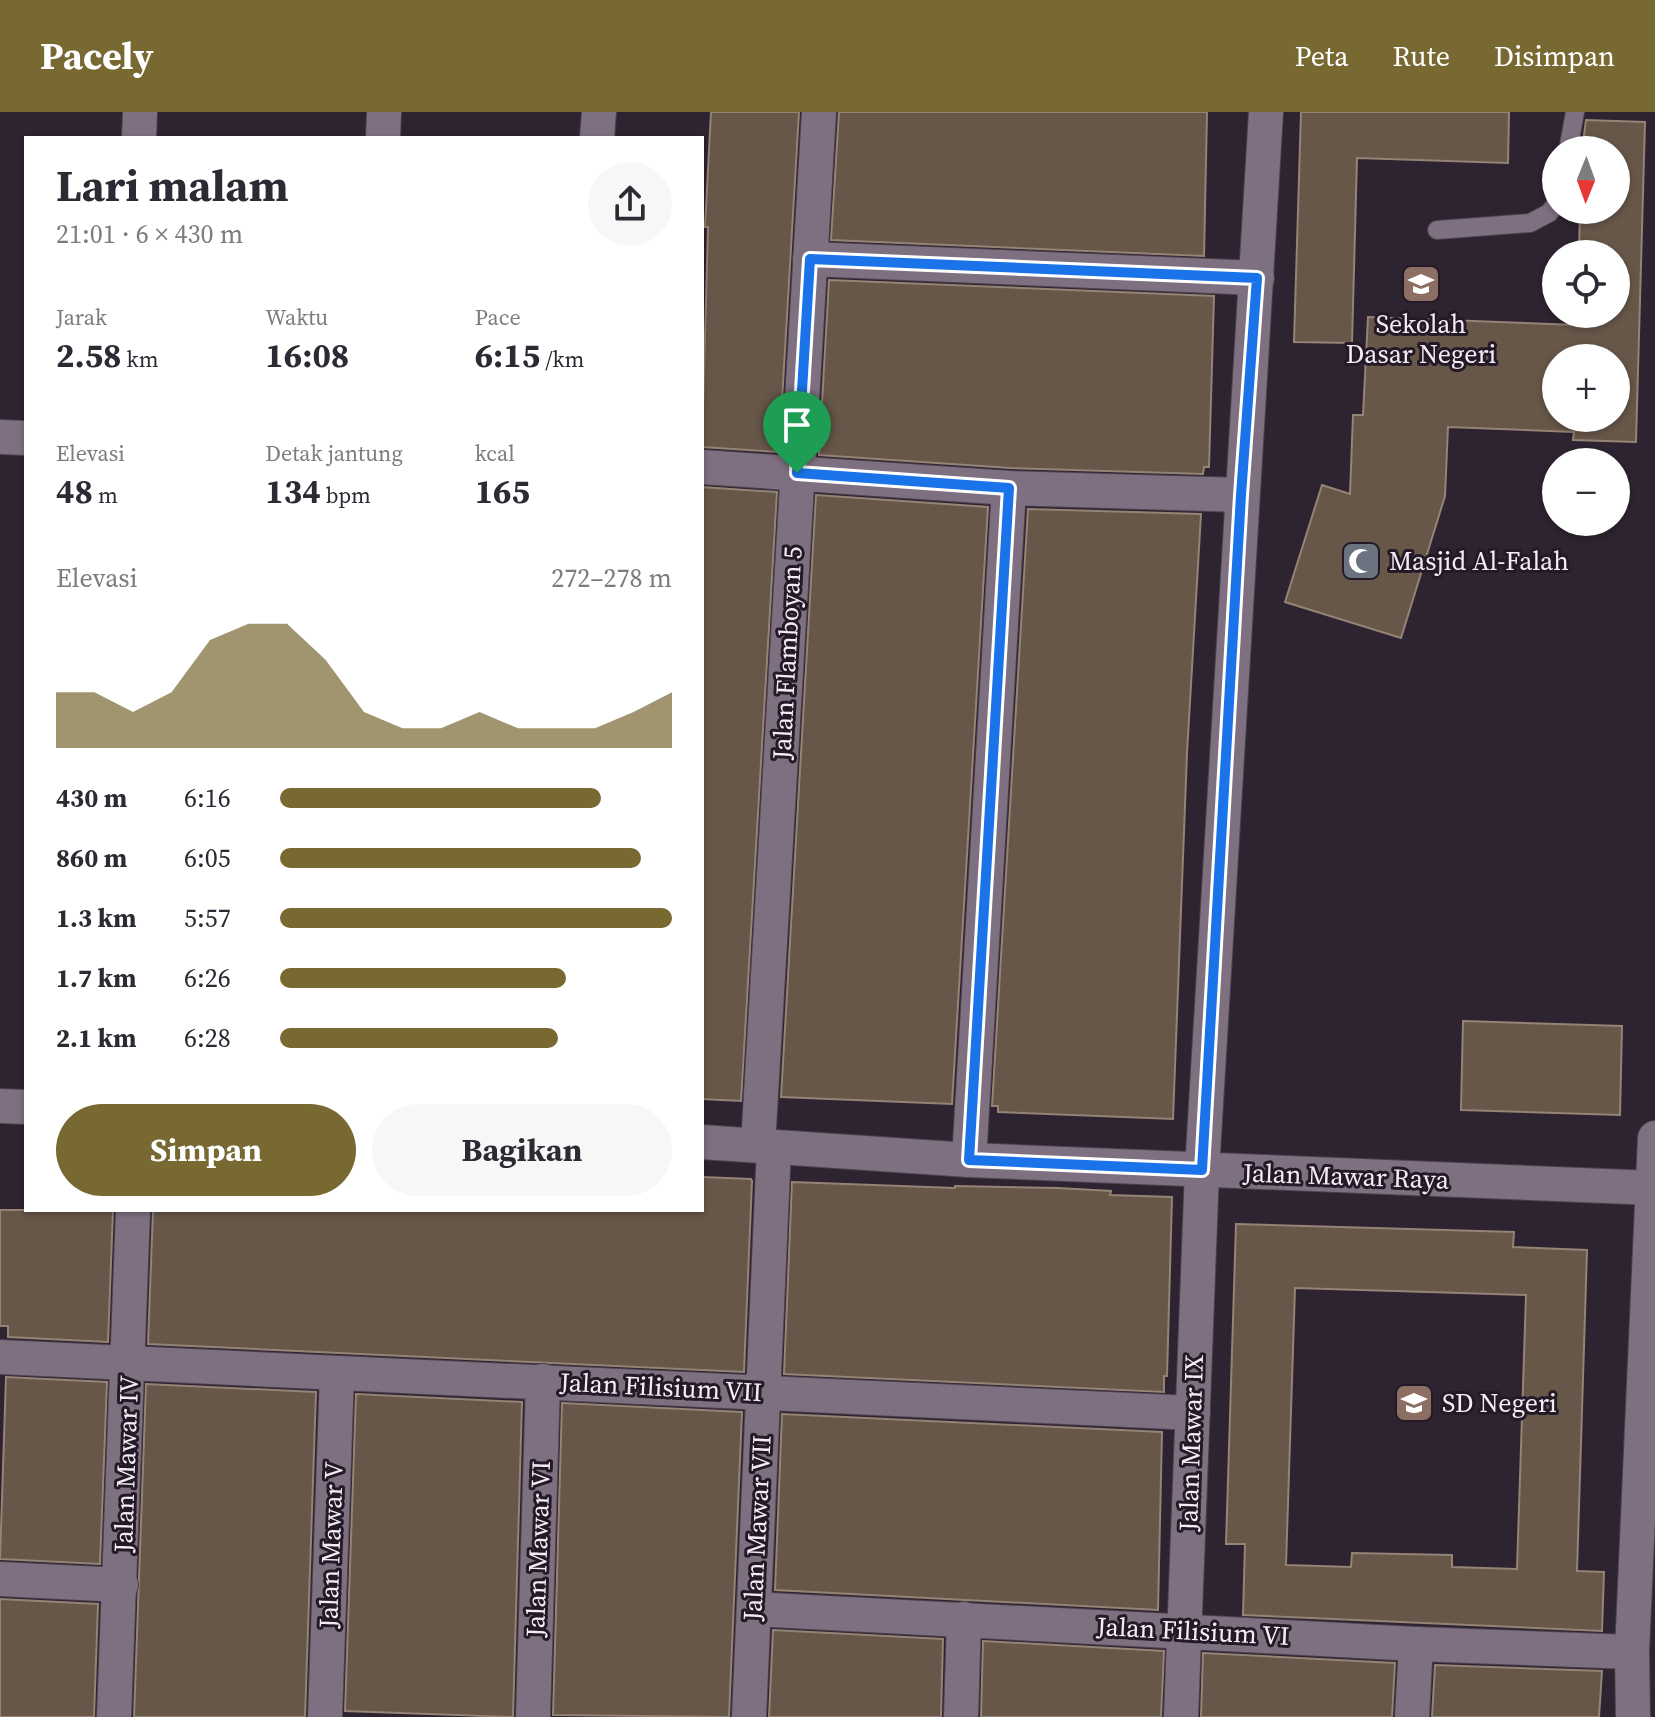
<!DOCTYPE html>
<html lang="id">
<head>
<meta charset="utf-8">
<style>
	:root { --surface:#fff; --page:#f7f7f7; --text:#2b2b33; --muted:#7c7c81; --accent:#786933 }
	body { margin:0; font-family:"Source Serif 4",serif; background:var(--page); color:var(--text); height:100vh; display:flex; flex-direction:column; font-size:30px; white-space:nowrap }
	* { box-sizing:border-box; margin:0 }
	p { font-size:26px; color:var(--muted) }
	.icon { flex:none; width:44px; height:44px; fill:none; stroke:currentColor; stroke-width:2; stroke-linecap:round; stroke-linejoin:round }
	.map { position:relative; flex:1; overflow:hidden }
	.panel { position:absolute; left:24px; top:24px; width:680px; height:1076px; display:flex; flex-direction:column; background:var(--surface); border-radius:0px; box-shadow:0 2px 6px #0004 }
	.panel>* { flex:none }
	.needle { width:52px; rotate:181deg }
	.tools { position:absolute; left:1542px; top:24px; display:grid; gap:16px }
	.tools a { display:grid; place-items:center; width:88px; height:88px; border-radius:50%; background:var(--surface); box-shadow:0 2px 6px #0004; font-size:40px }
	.pin { position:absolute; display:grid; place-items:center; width:68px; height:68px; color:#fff; margin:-82px -34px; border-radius:50% 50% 50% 0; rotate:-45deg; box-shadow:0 0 8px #0007 }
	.pin .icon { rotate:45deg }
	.round { display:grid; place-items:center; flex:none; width:84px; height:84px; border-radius:42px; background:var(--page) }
	.headline { display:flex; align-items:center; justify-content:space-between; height:136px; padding:0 32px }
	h1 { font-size:44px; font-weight:700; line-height:60px }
	.metrics { display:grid; grid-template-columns:repeat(3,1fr); gap:12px; height:136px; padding:8px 32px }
	.metrics div { display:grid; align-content:center }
	.metrics b { font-size:34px; font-weight:700 }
	.metrics small { font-size:22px; font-weight:400 }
	.metrics p { font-size:22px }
	.chart { height:224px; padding:16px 32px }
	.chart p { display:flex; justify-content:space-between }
	.chart svg { width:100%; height:144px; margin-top:8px; fill:var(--accent); opacity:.7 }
	.primary-button { display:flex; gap:16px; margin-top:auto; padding:16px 32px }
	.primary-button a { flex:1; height:92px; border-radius:48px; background:var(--accent); color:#fff; font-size:32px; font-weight:700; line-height:92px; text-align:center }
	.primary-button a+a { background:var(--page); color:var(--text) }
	ul { padding:0 32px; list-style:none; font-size:26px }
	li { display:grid; grid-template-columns:128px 96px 1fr; align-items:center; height:60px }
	li i { height:20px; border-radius:10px; background:var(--accent) }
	header { display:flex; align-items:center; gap:48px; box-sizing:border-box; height:112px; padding:0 40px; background:var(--accent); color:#fff }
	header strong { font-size:38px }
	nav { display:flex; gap:44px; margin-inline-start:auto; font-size:28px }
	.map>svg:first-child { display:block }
	.building { fill:#675749; stroke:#958475; stroke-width:2; fill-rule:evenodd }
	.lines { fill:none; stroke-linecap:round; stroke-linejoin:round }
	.service-casing { stroke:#4b424d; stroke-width:20 }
	.minor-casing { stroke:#4b424d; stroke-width:36 }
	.service { stroke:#7e7080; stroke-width:18 }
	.minor { stroke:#7e7080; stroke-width:34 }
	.route-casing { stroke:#fff; stroke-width:16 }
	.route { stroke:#1a73e8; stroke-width:10 }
	.labels { text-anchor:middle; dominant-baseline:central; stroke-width:6; stroke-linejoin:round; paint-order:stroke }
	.poi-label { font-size:26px; fill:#f4ecf5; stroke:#241926; text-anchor:start }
	.street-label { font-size:26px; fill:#f4ecf5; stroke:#241926 }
</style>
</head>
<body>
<header>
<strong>Pacely</strong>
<nav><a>Peta</a><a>Rute</a><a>Disimpan</a></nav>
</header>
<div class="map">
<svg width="1655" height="1605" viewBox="0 0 1655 1605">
	<rect width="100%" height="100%" fill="#2e2330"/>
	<!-- building -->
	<g class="building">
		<path d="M711 0H799L779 340 702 335 708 115H705Z"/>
		<path d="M839 0H1207L1204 144 831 128Z"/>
		<path d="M1301 0H1509L1508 51 1357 46 1352 231 1294 230Z"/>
		<path d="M1586 8 1645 10 1636 330 1573 328 1574 320 1448 315 1445 384 1401 526 1285 490 1322 373 1350 382 1353 303H1363L1368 205 1577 213V202H1616V142H1579L1580 98H1616V38H1582ZM1556 246H1616V306H1556Z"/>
		<path d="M829 168 1214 184 1209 355H1204L1203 362 1010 356 819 343Z"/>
		<path d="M702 375 777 380 741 989 702 987Z"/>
		<path d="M816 383 988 395 952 992 781 985Z"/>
		<path d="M1028 397 1201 402 1187 641 1173 1007 998 1000V994H992Z"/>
		<path d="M1463 909 1622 914 1620 1003 1461 998Z"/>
		<path d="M702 1065 751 1067 752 1069 744 1260 148 1232 153 1098H702Z"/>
		<path d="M792 1070 955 1076V1074L1058 1076 1111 1079 1110 1083 1172 1085 1167 1264H1164V1280L784 1262Z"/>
		<path d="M0 1098H113L108 1230 8 1225V1214H0Z"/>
		<path d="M1236 1112 1514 1120 1513 1135 1587 1138 1577 1459 1604 1460 1602 1519 1243 1503 1245 1432H1226ZM1295 1176 1526 1183 1517 1457 1452 1455V1443L1352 1441 1351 1455 1286 1453Z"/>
		<path d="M6 1265 107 1270 100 1452 0 1447Z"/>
		<path d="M146 1272 316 1280 305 1605H134Z"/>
		<path d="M356 1282 522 1290 513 1605 345 1599Z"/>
		<path d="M562 1291 742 1300 729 1605 553 1603Z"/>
		<path d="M782 1302 1162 1320 1158 1498 775 1478Z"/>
		<path d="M0 1487 98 1492 94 1605H0Z"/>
		<path d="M773 1518 943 1527 941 1605H769Z"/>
		<path d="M983 1529 1164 1539 1161 1605H981Z"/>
		<path d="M1203 1541 1395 1551 1392 1605H1201Z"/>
		<path d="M1435 1553 1602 1559 1599 1605H1432Z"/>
	</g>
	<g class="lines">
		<!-- service casing -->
		<g class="service-casing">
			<g id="service">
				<path d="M1568 38 1575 0"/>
				<path d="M1437 118 1530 111 1549 101 1556 92"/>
			</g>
		</g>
		<!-- minor casing -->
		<g class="minor-casing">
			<g id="minor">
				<path d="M139 26 140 0"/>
				<path d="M383 26 384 0"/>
				<path d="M597 26 599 0"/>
				<path d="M810 147 1257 166"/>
				<path d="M0 325 26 326"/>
				<path d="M702 355 1009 376 1241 383"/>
				<path d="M0 994 26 995"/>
				<path d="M702 1030 969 1048 1655 1076"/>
				<path d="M758 1033 819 0"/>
				<path d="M969 1048 1009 376"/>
				<path d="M0 1245 1193 1301"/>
				<path d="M0 1467 121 1473"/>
				<path d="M754 1497 1416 1532 1632 1540"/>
				<path d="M114 1605 133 1098"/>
				<path d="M325 1605 337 1262"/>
				<path d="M533 1605 543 1269"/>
				<path d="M749 1605 774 1035"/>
				<path d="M961 1605 964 1507"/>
				<path d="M1181 1605 1202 1058 1266 0"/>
				<path d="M1412 1605 1416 1532"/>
				<path d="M1633 1605 1632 1540 1655 1026"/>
			</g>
		</g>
		<!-- service -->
		<use href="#service" class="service"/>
		<!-- minor -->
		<use href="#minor" class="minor"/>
	</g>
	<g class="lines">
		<!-- route casing -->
		<g class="route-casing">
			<path id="route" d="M810 147 1257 166 1241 383 1202 1058 969 1048 1009 376 797 361Z"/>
		</g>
		<!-- route -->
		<use href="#route" class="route"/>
	</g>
	<!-- icons -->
	<defs>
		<g id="school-square" transform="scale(2)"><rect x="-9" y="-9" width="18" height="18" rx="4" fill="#8d6e63" stroke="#241926"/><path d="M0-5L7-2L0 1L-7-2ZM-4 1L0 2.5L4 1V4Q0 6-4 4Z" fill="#fff"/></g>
		<g id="mosque-square" transform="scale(2)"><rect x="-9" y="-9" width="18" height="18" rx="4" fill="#6b7280" stroke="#241926"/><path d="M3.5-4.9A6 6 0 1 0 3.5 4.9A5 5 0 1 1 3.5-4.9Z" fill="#fff"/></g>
	</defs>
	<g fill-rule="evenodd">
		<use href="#school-square" x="1421" y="172"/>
		<use href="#mosque-square" x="1361" y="449"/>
		<use href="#school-square" x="1414" y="1291"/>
	</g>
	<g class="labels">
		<!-- poi labels -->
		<g class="poi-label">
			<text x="1421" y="212" text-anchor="middle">Sekolah<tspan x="1421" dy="30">Dasar Negeri</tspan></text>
			<text x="1389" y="449">Masjid Al-Falah</text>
			<text x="1442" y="1291">SD Negeri</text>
		</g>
		<!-- street labels -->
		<g class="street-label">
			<text transform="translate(787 541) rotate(-87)">Jalan Flamboyan 5</text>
			<text transform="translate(1346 1064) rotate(2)">Jalan Mawar Raya</text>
			<text transform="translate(661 1275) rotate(3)">Jalan Filisium VII</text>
			<text transform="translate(1191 1331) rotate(-88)">Jalan Mawar IX</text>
			<text transform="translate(126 1352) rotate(-88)">Jalan Mawar IV</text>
			<text transform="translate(757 1416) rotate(-87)">Jalan Mawar VII</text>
			<text transform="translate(331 1433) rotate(-88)">Jalan Mawar V</text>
			<text transform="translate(538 1437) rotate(-88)">Jalan Mawar VI</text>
			<text transform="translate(1193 1519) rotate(3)">Jalan Filisium VI</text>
		</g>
	</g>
</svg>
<div class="tools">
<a><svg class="needle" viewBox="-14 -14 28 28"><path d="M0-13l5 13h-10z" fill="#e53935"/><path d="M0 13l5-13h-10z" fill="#7c7c81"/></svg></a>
<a><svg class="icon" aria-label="locate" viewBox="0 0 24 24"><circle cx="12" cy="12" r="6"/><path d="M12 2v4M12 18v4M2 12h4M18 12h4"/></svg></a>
<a>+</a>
<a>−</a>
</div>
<div class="pin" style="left:797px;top:361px;background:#1e9e55"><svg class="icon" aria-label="arrive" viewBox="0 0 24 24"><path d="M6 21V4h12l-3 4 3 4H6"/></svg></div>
<section class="panel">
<div class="headline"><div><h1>Lari malam</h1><p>21:01 · 6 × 430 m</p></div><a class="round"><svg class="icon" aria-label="share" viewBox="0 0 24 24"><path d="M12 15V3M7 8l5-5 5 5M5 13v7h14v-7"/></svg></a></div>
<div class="metrics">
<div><p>Jarak</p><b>2.58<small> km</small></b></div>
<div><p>Waktu</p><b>16:08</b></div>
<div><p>Pace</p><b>6:15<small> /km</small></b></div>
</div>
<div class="metrics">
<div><p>Elevasi</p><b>48<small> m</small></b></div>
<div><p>Detak jantung</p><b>134<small> bpm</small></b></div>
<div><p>kcal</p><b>165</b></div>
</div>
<div class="chart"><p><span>Elevasi</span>272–278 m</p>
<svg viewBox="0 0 160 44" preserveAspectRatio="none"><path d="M0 44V27L10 27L20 33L30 27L40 11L50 6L60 6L70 17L80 33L90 38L100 38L110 33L120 38L130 38L140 38L150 33L160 27V44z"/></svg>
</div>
<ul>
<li><b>430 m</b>6:16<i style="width:82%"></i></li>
<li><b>860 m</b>6:05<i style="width:92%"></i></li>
<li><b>1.3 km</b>5:57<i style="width:100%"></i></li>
<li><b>1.7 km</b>6:26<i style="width:73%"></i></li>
<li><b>2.1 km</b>6:28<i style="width:71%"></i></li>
</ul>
<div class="primary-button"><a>Simpan</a><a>Bagikan</a></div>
</section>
</div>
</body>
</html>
